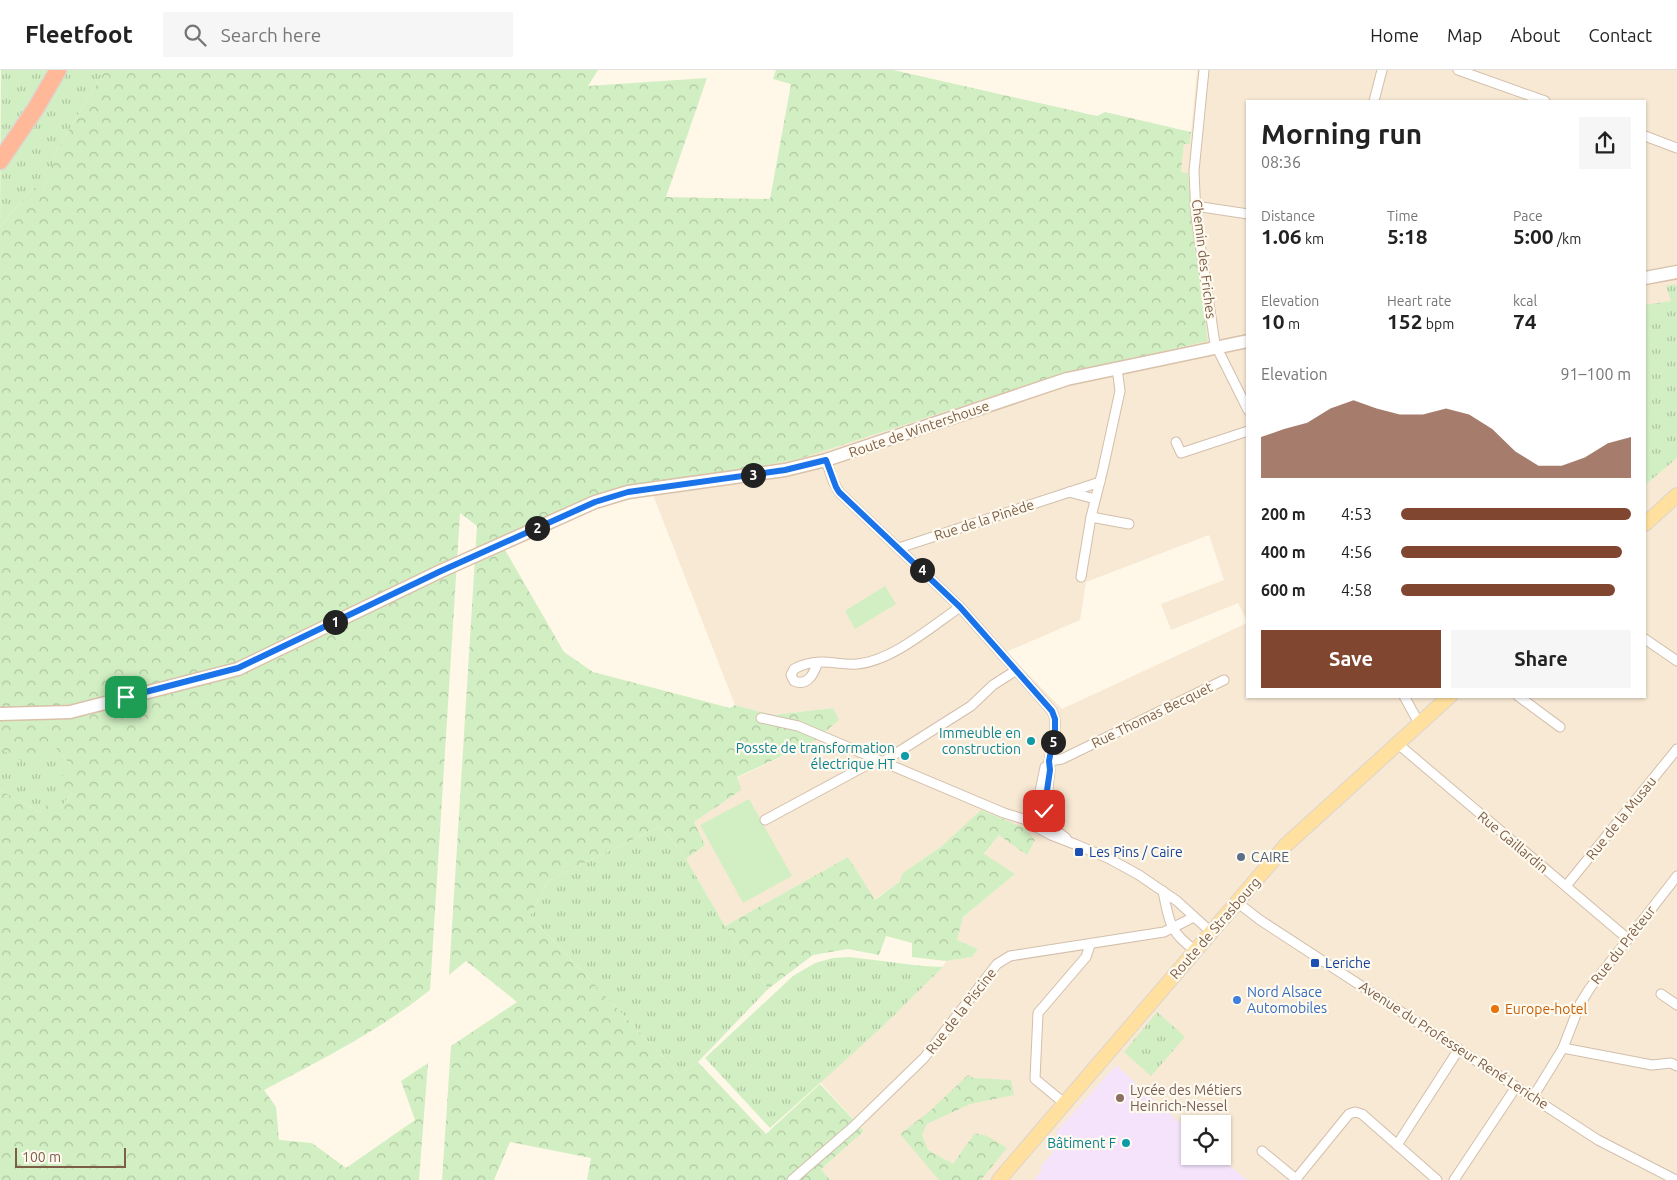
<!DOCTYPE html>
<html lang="en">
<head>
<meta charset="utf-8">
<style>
	:root { --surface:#fff; --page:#f6f6f6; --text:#222; --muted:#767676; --line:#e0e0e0; --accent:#814630 }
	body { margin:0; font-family:Ubuntu,sans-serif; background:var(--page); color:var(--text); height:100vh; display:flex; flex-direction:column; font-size:19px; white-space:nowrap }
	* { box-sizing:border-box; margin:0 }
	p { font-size:16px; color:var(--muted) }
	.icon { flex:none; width:28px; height:28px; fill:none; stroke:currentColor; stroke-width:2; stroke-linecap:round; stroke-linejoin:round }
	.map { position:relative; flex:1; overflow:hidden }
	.panel { position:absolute; left:1246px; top:30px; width:400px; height:598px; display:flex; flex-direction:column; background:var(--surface); border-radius:0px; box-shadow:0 1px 4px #0004 }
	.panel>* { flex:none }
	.buttons { position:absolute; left:1181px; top:1045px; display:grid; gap:10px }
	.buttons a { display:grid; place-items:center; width:50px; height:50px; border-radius:0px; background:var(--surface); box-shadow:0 1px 4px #0004; font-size:25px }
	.scale { position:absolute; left:15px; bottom:12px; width:111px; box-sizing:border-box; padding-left:5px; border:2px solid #7c5d47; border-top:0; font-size:14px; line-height:18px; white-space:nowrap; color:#7c5d47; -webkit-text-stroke:4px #fffaf0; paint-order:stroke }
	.pin { position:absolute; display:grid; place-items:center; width:42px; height:42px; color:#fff; margin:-21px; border-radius:10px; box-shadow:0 2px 8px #0006 }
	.km { position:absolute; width:25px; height:25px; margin:-12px; border-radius:50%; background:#222; color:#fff; font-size:14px; line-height:25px; text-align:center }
	.round { display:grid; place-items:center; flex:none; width:52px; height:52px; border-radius:0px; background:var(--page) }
	.headline { display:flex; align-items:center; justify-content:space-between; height:85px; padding:0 15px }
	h1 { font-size:28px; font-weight:700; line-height:38px }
	.stats { display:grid; grid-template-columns:repeat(3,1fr); gap:8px; height:85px; padding:5px 15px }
	.stats div { display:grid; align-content:center }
	.stats b { font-size:21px; font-weight:700 }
	.stats small { font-size:14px; font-weight:400 }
	.stats p { font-size:14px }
	.chart { height:140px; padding:10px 15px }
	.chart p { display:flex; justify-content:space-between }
	.chart svg { width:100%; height:90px; margin-top:5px; fill:var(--accent); opacity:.7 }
	.button { display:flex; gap:10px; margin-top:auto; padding:10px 15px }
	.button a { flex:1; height:58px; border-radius:0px; background:var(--accent); color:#fff; font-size:20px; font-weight:700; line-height:58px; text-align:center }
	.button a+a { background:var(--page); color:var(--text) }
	ul { padding:0 15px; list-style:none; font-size:16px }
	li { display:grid; grid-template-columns:80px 60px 1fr; align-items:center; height:38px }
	li i { height:12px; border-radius:6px; background:var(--accent) }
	header { display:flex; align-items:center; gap:30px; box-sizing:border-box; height:70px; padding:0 25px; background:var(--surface); border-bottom:1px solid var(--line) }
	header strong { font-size:24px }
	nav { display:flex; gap:28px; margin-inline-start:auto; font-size:18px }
	.search { width:350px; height:45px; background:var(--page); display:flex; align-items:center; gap:12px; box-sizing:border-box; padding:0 18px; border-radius:0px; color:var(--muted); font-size:19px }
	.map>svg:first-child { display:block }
	.residential { fill:#f7e9d4; fill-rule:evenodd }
	.education { fill:#f4e3fb }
	.grass { fill:url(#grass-tufts) }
	.forest { fill:url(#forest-crowns) }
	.pitch { fill:#d2efc3 }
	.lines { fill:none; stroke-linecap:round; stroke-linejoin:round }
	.street-casing { stroke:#d3bfab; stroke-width:11 }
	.secondary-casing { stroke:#d9c1aa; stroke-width:15 }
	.primary-casing { stroke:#ddd5cf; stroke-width:16 }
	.highway-casing { stroke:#ddd5cf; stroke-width:19 }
	.street { stroke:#fff; stroke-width:9 }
	.secondary { stroke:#fff; stroke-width:12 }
	.primary { stroke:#ffe09e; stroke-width:14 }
	.highway { stroke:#ffb898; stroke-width:16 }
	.route-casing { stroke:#fff; stroke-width:10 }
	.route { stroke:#1a73e8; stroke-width:6 }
	.culture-dot { fill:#0f9aa8; stroke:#fffaf0; stroke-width:2 }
	.transit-dot { fill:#1a4fb4; stroke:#fffaf0; stroke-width:2 }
	.service-dot { fill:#5c6f8a; stroke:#fffaf0; stroke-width:2 }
	.shop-dot { fill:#3f7fe0; stroke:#fffaf0; stroke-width:2 }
	.food-dot { fill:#e8710a; stroke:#fffaf0; stroke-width:2 }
	.education-dot { fill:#8d6e63; stroke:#fffaf0; stroke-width:2 }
	.labels { text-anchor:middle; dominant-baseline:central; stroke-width:4.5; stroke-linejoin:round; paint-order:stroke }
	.street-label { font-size:14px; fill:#7c5d47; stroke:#fffaf0 }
	.culture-label { font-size:14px; fill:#0d838f; stroke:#fffaf0; text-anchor:end }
	.transit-label { font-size:14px; fill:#164399; stroke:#fffaf0; text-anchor:start }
	.service-label { font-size:14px; fill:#4e5e75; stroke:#fffaf0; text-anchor:start }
	.shop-label { font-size:14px; fill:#366cbe; stroke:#fffaf0; text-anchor:start }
	.food-label { font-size:14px; fill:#c56008; stroke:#fffaf0; text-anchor:start }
	.education-label { font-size:14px; fill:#785e54; stroke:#fffaf0; text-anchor:start }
</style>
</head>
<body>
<header>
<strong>Fleetfoot</strong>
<div class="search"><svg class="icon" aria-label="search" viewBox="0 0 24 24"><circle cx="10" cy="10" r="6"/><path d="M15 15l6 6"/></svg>Search here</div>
<nav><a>Home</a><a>Map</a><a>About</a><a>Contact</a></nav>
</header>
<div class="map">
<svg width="1677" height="1110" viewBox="0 0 1677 1110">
	<defs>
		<pattern id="grass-tufts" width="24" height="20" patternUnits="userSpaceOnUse" patternTransform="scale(1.25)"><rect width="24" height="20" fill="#d2efc3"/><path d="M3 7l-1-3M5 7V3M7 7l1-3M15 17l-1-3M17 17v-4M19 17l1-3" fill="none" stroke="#afc5a0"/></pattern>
		<pattern id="forest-crowns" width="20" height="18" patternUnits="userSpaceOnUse" patternTransform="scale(1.25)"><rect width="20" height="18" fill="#d2efc3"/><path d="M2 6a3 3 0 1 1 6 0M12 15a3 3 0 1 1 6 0" fill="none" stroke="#afc5a0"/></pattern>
	</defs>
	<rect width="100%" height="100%" fill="#fff7e7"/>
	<!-- residential -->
	<path class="residential" d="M1197 0H1677V1110H830L821 1099 864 1061 820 1012 881 958 943 897 946 891 972 887 978 879 957 870 963 847 1015 804 984 785 999 765 1025 758 942 776 903 803 899 812 874 830 848 787 725 856 686 789 705 775 694 752 740 720 737 708 814 671 833 638 773 645 735 635 650 417 799 389 1049 308 1208 271 1195 173 1188 103 1181 102 1184 73 1190 74ZM1248 31H1645V626H1248L1247 553 1062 639 1006 582 1080 550 1086 512 1209 465 1224 510 1161 534 1171 560 1238 533 1247 551ZM1190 1054H1222V1086H1190Z"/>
	<!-- education -->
	<path class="education" d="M1116 995 1190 1062V1086H1218L1247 1110H1034L1042 1100 1040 1098 1053 1082 1057 1061Z"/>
	<!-- grass -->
	<g class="grass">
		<path d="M1 0H105L52 88V100L43 118H33L0 157Z"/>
		<path d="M1677 214V388L1645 415V235L1671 231 1666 216Z"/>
		<path d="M54 676 70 694 72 722 60 739 41 743 0 720V677L13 687Z"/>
		<path d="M660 756 686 789 725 856 768 919 698 992 679 1004 530 846 548 811Z"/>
		<path d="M850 887 922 896 943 897 881 958 770 1058 705 988 793 906 815 893 833 888Z"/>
		<path d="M1157 942 1185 967 1151 1006 1124 982Z"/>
	</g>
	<!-- forest -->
	<g class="forest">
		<path d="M105 0H598L588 16 707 8 666 127 770 129 791 14 773 9 776 0H893L1097 46 1105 42 1191 62 1190 74H1184L1181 102 1188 103 1195 173 1208 271 1049 308 799 389 650 417 607 422 504 478 564 582 593 602 730 638 735 635 773 645 833 638 839 650 814 671 737 707 741 720 694 752 705 775 686 789 660 756 548 811 530 846 679 1004 698 992 766 1064 820 1014 864 1061 821 1099 830 1110H587L591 1088 510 1072 494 1110H442L451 976 517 932 466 891 449 905 477 456 460 443 430 920C380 960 321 990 264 1020L276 1037 279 1070 312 1073 346 1098 415 1050 401 1011 428 993 419 1110H0V720L41 743 48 733 60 739 72 722 58 713 70 694 54 676 33 696 13 687 0 677V157L33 118H43L52 100V88Z"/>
		<path d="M981 740 1025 758 1035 770 1027 785 999 765 984 784 1015 804 963 847 957 870 978 879 972 887 946 891 912 887V873L886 866 879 885 848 879 813 885 768 919 725 856 848 787 875 830 899 812 903 803 942 776Z"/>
		<path d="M968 1005 973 1008 1011 1010 1014 1025 970 1034 927 1054 922 1065 928 1080 953 1094 975 1063 987 1066 1007 1078 981 1110H939L900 1064 930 1041Z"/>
	</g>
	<!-- pitch -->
	<g class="pitch">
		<path d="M885 516 896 534 855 559 845 541Z"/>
		<path d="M749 729 792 806 743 833 700 755Z"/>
	</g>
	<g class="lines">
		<!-- street casing -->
		<g class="street-casing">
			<g id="street">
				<path d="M1204 0 1194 101 1196 146 1215 274 1248 340"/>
				<path d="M1458 0 1545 31"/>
				<path d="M1374 31 1382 0"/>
				<path d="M1645 66 1677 78"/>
				<path d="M1195 136 1248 144"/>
				<path d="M1176 372 1181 383 1248 361"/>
				<path d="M826 390 833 411 839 422 960 537 1052 641 1055 649V660L1049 691 1050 700 1045 744"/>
				<path d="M1069 422 1095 429"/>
				<path d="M1091 447 1129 454"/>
				<path d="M899 478 1100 412"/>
				<path d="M1081 507 1091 447 1103 399 1120 321 1117 298"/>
				<path d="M1645 569 1677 591"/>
				<path d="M818 592C814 603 808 617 794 611L791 605 794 599C803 594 812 592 822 592 834 592 845 595 857 594 892 591 931 557 960 537"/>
				<path d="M1404 626 1420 655"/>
				<path d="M1518 626 1560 657"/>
				<path d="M761 648 798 656 1004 743 1030 751"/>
				<path d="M1398 674 1628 869"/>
				<path d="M884 691 971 636 993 615 1015 601"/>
				<path d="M1049 691 1062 689 1224 610"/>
				<circle cx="1038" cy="749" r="8"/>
				<path d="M1034 743 1037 736 1045 697"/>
				<path d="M765 750 865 696 874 687"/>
				<path d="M1047 751 1054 759 1066 768"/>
				<path d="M1038 758 1051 765 1077 775 1108 788 1139 805 1177 831 1211 862"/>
				<path d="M1566 816 1677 679"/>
				<path d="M1163 821C1169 851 1169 862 1196 881"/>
				<path d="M1238 833 1260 850 1598 1070 1676 1110"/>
				<path d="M1661 924 1677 935"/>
				<path d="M1563 978 1652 995 1671 993 1677 996"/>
				<path d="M1533 1027 1563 978 1580 934 1590 918 1677 806"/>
				<path d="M1064 1033 1035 1009 1038 943 1086 887 1090 875"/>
				<path d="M1397 1075 1459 979"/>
				<path d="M1262 1081 1297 1110"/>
				<path d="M1296 1109 1349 1044 1355 1042 1362 1044 1437 1110"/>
				<path d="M792 1110 853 1057 924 988 997 894 1010 886 1164 862 1194 847"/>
				<path d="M1454 1110 1516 1017"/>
			</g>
		</g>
		<!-- secondary casing -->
		<g class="secondary-casing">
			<g id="secondary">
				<path d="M1645 208 1677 202"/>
				<path d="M0 644 70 642 238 599 441 501 595 432 628 422 785 400 826 390 1067 309 1248 271"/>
			</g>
		</g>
		<!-- primary casing -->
		<g class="primary-casing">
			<g id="primary">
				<path d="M1645 454 1677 425"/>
				<path d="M999 1110 1286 775 1450 626"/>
			</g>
		</g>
		<!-- highway casing -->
		<g class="highway-casing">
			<path id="highway" d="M0 91 36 38 58 0"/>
		</g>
		<!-- street -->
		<use href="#street" class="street"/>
		<!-- secondary -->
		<use href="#secondary" class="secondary"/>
		<!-- primary -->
		<use href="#primary" class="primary"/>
		<!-- highway -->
		<use href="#highway" class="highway"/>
	</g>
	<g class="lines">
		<!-- route casing -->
		<g class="route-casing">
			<path id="route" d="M126 627 238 598 441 501 595 432 628 422 785 400 826 390 836 417 839 422 960 537 1052 641 1055 649V660L1049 691 1050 700 1044 741"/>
		</g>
		<!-- route -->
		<use href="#route" class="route"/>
	</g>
	<!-- markers -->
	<g class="culture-dot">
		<circle cx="1031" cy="671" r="5"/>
		<circle cx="905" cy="686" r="5"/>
		<circle cx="1126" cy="1073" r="5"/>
	</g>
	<g class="transit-dot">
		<rect x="1074" y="777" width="10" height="10" rx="2.5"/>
		<rect x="1310" y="888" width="10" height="10" rx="2.5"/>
	</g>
	<circle class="service-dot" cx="1241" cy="787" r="5"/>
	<circle class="shop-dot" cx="1237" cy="930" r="5"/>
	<circle class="food-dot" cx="1495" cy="939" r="5"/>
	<circle class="education-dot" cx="1120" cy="1028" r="5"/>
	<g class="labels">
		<!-- street labels -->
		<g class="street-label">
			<text transform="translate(1204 189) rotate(83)">Chemin des Friches</text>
			<text transform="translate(919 359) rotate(-19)">Route de Wintershouse</text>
			<text transform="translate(984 450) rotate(-18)">Rue de la Pinède</text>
			<text transform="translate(1152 645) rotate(-26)">Rue Thomas Becquet</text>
			<text transform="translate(1621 748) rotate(-51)">Rue de la Musau</text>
			<text transform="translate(1513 772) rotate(40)">Rue Gaillardin</text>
			<text transform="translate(1215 858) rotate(-49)">Route de Strasbourg</text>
			<text transform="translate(1623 875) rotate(-52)">Rue du Prêteur</text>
			<text transform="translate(961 941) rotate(-52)">Rue de la Piscine</text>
			<text transform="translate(1454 975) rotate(33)">Avenue du Professeur René Leriche</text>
		</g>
		<!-- culture labels -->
		<g class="culture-label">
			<text x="1021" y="663">Immeuble en<tspan x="1021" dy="16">construction</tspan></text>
			<text x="895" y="678">Posste de transformation<tspan x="895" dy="16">électrique HT</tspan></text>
			<text x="1116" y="1073">Bâtiment F</text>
		</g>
		<!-- transit labels -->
		<g class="transit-label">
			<text x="1089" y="782">Les Pins / Caire</text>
			<text x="1325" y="893">Leriche</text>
		</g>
		<!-- service labels -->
		<g class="service-label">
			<text x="1251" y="787">CAIRE</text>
		</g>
		<!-- shop labels -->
		<g class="shop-label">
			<text x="1247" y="922">Nord Alsace<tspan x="1247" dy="16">Automobiles</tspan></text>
		</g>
		<!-- food labels -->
		<g class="food-label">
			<text x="1505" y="939">Europe-hotel</text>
		</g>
		<!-- education labels -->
		<g class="education-label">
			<text x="1130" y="1020">Lycée des Métiers<tspan x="1130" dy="16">Heinrich-Nessel</tspan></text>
		</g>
	</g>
</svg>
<div class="buttons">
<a><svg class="icon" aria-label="locate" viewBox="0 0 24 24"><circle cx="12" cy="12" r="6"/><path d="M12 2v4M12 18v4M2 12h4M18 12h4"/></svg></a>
</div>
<div class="scale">100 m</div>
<div class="pin" style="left:126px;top:627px;background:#1e9e55"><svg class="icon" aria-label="arrive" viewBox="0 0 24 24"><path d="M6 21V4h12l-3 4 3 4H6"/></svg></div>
<div class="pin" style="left:1044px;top:741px;background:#d93025"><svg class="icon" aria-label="check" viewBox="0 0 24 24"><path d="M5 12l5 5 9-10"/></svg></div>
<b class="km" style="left:335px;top:552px">1</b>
<b class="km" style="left:537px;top:458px">2</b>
<b class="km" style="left:753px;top:405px">3</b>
<b class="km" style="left:922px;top:500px">4</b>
<b class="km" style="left:1053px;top:672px">5</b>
<section class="panel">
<div class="headline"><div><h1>Morning run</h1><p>08:36</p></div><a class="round"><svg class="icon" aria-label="share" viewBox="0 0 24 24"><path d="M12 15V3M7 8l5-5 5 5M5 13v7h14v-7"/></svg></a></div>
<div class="stats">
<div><p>Distance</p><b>1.06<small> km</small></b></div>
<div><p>Time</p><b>5:18</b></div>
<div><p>Pace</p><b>5:00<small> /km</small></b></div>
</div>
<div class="stats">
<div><p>Elevation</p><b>10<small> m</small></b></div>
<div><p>Heart rate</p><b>152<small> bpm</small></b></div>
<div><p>kcal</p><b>74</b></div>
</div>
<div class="chart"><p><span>Elevation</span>91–100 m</p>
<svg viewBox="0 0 160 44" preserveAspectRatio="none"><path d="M0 44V24L10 20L20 17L30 10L40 6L50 10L60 13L70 13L80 10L90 13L100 20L110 31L120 38L130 38L140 34L150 27L160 24V44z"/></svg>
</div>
<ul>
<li><b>200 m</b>4:53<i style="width:100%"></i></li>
<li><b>400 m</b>4:56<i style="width:96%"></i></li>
<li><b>600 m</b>4:58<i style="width:93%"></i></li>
</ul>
<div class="button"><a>Save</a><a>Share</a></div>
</section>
</div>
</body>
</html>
